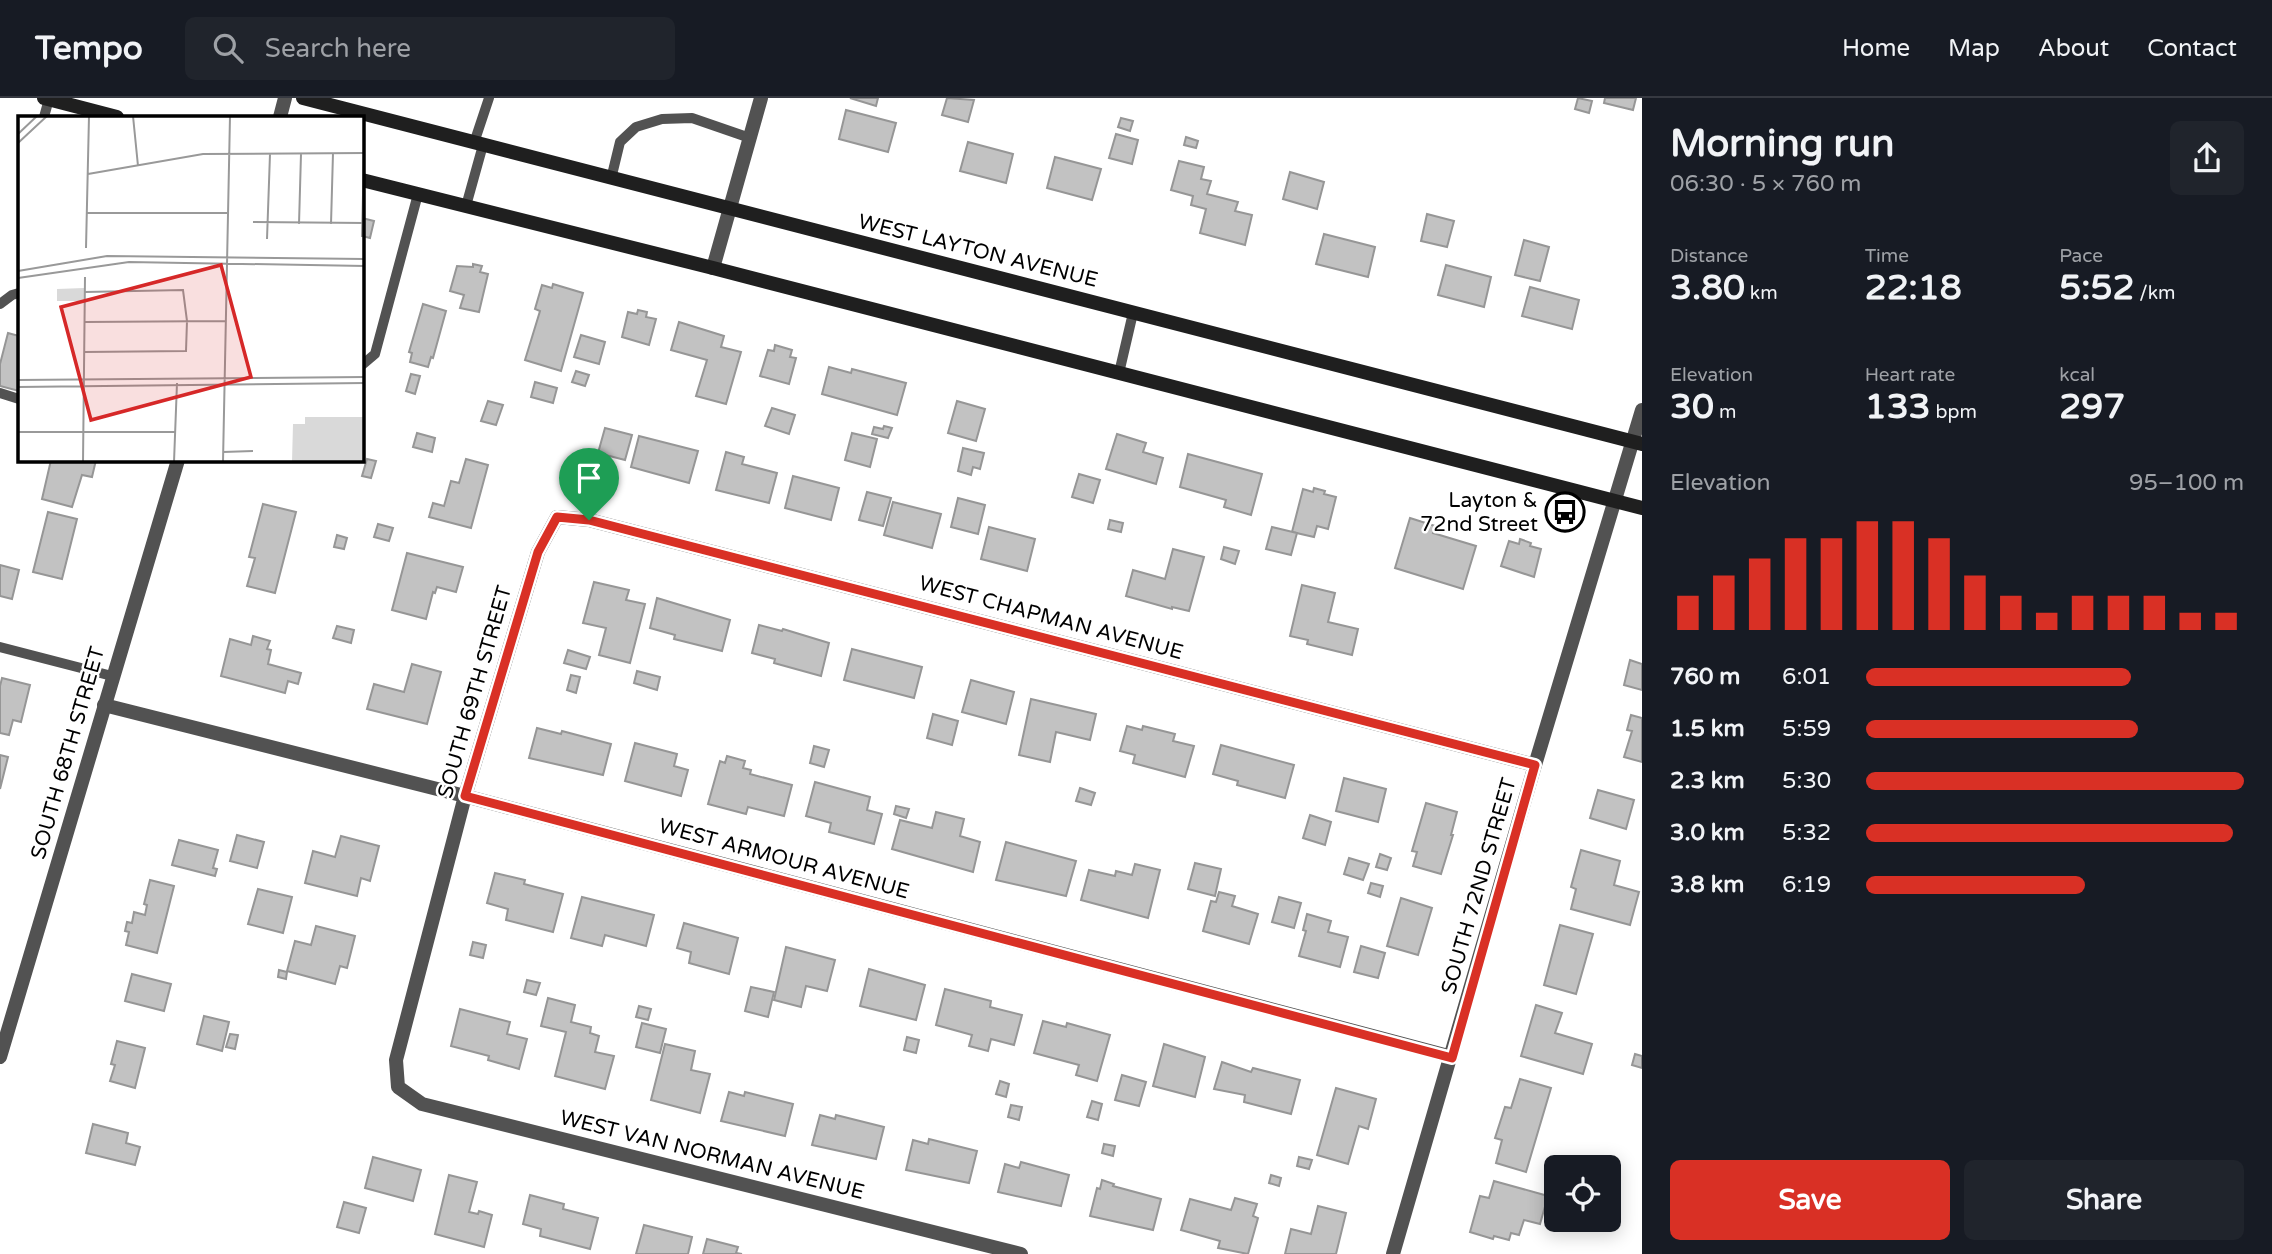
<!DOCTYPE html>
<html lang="en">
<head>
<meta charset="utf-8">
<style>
	:root { --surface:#171b24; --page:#20242c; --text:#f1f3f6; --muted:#9ea1a6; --line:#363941; --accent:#d93025 }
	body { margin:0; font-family:"Varela Round",sans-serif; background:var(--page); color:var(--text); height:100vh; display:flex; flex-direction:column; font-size:26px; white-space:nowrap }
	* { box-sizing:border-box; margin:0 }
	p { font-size:23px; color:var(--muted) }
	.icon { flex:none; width:38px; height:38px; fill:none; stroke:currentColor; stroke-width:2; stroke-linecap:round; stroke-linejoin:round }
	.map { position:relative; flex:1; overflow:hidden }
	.side { display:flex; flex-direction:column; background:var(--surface); width:630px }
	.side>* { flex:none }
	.controls { position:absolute; left:1544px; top:1057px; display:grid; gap:14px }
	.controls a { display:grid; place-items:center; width:77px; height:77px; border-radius:10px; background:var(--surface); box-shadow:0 4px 18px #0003; font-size:35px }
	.pin { position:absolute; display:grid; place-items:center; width:60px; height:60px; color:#fff; margin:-72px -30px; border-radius:50% 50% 50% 0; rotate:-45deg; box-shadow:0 0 7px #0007 }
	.pin .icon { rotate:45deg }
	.round { display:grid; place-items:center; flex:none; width:74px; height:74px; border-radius:10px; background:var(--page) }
	.summary { display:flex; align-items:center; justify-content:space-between; height:119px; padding:0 28px }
	h1 { font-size:38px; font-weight:700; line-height:52px }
	.figures { display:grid; grid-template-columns:repeat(3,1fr); gap:10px; height:119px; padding:7px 28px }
	.figures div { display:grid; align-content:center }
	.figures b { font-size:35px; font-weight:700 }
	.figures small { font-size:19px; font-weight:400 }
	.figures p { font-size:19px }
	.chart { height:196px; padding:14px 28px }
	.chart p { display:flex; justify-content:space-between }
	.chart svg { width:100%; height:126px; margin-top:7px; stroke:var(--accent); stroke-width:6 }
	.button { display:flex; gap:14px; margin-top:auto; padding:14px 28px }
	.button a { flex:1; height:80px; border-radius:10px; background:var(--accent); color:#fff; font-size:28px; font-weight:700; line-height:80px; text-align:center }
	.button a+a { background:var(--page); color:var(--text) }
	ul { padding:0 28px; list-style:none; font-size:23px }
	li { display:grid; grid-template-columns:112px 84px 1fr; align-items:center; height:52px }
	li i { height:18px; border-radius:9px; background:var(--accent) }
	header { display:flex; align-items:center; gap:42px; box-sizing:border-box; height:98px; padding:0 35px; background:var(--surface); border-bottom:2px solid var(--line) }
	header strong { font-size:33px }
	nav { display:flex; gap:38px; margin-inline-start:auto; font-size:24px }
	.search { width:490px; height:63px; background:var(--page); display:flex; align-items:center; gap:18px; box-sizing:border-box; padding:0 24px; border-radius:10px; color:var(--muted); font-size:26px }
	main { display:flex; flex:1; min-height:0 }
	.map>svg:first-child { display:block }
	.building { fill:#c2c2c2; stroke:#969696; stroke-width:2 }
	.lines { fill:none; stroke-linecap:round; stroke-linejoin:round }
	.service { stroke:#525252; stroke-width:10 }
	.minor { stroke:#525252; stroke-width:14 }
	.tertiary { stroke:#525252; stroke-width:14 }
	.secondary { stroke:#1f1f1f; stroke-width:14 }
	.route-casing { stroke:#fff; stroke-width:14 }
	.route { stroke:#d93025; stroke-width:9 }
	.labels { text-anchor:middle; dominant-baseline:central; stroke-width:5; stroke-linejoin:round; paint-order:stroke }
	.street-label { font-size:21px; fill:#000; stroke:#fff }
	.poi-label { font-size:21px; fill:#000; stroke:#fff; text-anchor:end }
	.inset-road { fill:none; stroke:#999; stroke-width:2 }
	.view { fill:#d62828; fill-opacity:0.15; stroke:#d62828; stroke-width:3.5 }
	.inset-edge { fill:none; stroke:#000; stroke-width:3.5 }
</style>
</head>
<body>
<header>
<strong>Tempo</strong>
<div class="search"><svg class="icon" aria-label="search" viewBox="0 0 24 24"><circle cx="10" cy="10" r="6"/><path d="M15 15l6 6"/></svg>Search here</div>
<nav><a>Home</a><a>Map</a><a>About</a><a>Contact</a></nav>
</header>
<main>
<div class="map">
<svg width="1642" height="1156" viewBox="0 0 1642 1156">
	<rect width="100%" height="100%" fill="#fff"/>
	<!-- building -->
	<g class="building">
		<path d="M850 0H878L876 8Z"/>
		<path d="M947 0 974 2 968 24 942 17Z"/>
		<path d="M1578 0 1592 3 1589 15 1575 11Z"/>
		<path d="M1605 0H1636L1633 12 1604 5Z"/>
		<path d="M846 12 896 25 888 54 839 41Z"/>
		<path d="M1121 20 1133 23 1130 33 1118 29Z"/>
		<path d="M1116 36 1138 42 1132 66 1109 60Z"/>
		<path d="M1186 39 1198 43 1196 50 1184 47Z"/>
		<path d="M968 44 1013 56 1006 85 960 73Z"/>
		<path d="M1055 59 1101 71 1092 102 1047 90Z"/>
		<path d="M1179 63 1204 69 1201 81 1211 83 1207 96 1238 104 1235 113 1252 117 1245 147 1200 135 1206 111 1191 107 1193 98 1171 92Z"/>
		<path d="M1290 74 1324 84 1317 111 1283 101Z"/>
		<path d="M1427 116 1454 123 1447 149 1421 143Z"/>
		<path d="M362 120 374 123 370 140 362 138Z"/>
		<path d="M1324 136 1375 149 1368 179 1316 166Z"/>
		<path d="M1524 142 1549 149 1540 183 1515 177Z"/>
		<path d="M473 166 482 168 480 174 488 176 479 214 460 210 464 197 450 193 457 168 473 169Z"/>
		<path d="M1446 167 1491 179 1484 209 1438 197Z"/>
		<path d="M553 186 583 195 561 273 525 262 540 213 535 211 542 187 552 190Z"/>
		<path d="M1530 189 1579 202 1572 231 1522 218Z"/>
		<path d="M423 206 446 213 433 260 431 259 428 269 410 264 412 255 409 254Z"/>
		<path d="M638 212 647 214 646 219 656 221 649 247 622 239 628 214 637 216Z"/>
		<path d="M679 224 724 238 721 249 741 254 726 306 696 298 707 262 671 252Z"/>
		<path d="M8 235 19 238V293L0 288V266Z"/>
		<path d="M581 237 605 244 599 266 574 259Z"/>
		<path d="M775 247 792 252 790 259 796 260 789 286 760 278 768 252 774 253Z"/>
		<path d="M829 269 851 275 852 271 906 285 897 317 822 296Z"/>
		<path d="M576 273 589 277 585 288 572 284Z"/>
		<path d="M411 276 420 278 415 296 406 293Z"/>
		<path d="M535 284 557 290 553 305 531 299Z"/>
		<path d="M488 303 503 307 496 327 481 323Z"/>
		<path d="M957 303 985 311 976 343 948 335Z"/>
		<path d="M772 310 795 317 789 336 765 328Z"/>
		<path d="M884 328 892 330 888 340 872 336 874 329 883 331Z"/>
		<path d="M605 330 632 337 625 362 598 355Z"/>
		<path d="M417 335 435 340 432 354 413 349Z"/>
		<path d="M852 335 877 341 870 369 845 362Z"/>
		<path d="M1117 336 1146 345 1143 354 1163 360 1156 386 1106 371Z"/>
		<path d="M639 338 698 353 689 385 631 369Z"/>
		<path d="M963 350 984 355 980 371 973 369 971 377 958 373Z"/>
		<path d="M726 354 744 359 742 366 777 375 769 405 716 392Z"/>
		<path d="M1188 356 1262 376 1251 417 1224 409 1226 402 1180 389Z"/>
		<path d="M367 361 376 363 371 380 362 378Z"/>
		<path d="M466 361 488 367 471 430 429 419 433 405 444 408 451 383 459 385Z"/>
		<path d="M51 362H96L92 379 82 377 72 409 42 401Z"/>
		<path d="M1079 376 1100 382 1093 405 1072 399Z"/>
		<path d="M793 378 839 390 831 422 785 410Z"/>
		<path d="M1314 390 1325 393 1324 396 1336 399 1328 431 1317 428 1314 439 1292 434 1303 391 1313 394Z"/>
		<path d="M867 394 891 400 883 428 859 422Z"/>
		<path d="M958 400 985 407 978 436 951 429Z"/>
		<path d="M893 404 941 416 932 450 884 437Z"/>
		<path d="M263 406 296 414 275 495 247 488 255 460 249 459Z"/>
		<path d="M48 414 77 421 62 481 33 474Z"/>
		<path d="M1410 420 1435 428 1433 435 1476 448 1463 491 1395 470Z"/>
		<path d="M1110 422 1123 425 1121 434 1108 431Z"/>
		<path d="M378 426 393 430 389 443 374 439Z"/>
		<path d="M989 429 1035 441 1027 473 981 461Z"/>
		<path d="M1272 429 1297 435 1291 457 1266 451Z"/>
		<path d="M337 437 347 440 344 451 334 449Z"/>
		<path d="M1520 441 1531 445 1530 448 1541 451 1534 479 1501 468 1509 443 1519 446Z"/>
		<path d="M1224 449 1239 453 1235 466 1221 461Z"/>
		<path d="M1173 451 1204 459 1189 513 1172 509V511L1126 498 1133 472 1165 481Z"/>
		<path d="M407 455 463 469 456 494 437 489 435 495 433 494 426 521 392 512Z"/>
		<path d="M0 467 19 472 12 501 0 498Z"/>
		<path d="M594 484 629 492 626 502 645 506 630 565 599 557 606 530 583 525Z"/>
		<path d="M1302 487 1335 495 1328 524 1358 531 1352 557 1307 546 1308 542 1290 538Z"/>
		<path d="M657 500 730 522 722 553 674 541 675 537 650 530Z"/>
		<path d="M759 527 782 533 783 531 829 545 821 578 774 565 775 561 752 555Z"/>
		<path d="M337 528 354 532 351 545 333 540Z"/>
		<path d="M253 538 270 543 267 551 271 552 268 566 301 575 298 586 288 583 285 595 221 578 230 541 251 547Z"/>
		<path d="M852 551 922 569 914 600 844 582Z"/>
		<path d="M568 552 590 559 586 571 564 565Z"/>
		<path d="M1630 562 1642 566V592L1624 587Z"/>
		<path d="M412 566 441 574 427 626 367 611 374 586 404 594Z"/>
		<path d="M637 573 660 579 657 592 634 585Z"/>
		<path d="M571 577 580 579 576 595 567 592Z"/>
		<path d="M2 580 30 587 21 624 13 622 9 637 0 635V588Z"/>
		<path d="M971 582 1014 594 1006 626 962 614Z"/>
		<path d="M1031 601 1096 616 1090 642 1056 634 1050 664 1019 657Z"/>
		<path d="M933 616 958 623 952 647 927 640Z"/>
		<path d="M1631 617 1642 620V664L1624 659 1632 633 1627 632Z"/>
		<path d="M1127 628 1142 632 1143 628 1175 636 1173 643 1194 648 1185 679 1133 665 1135 657 1120 653Z"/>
		<path d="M537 630 561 636 562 633 611 646 603 677 529 660Z"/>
		<path d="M635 645 677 656 674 668 688 672 681 698 625 683Z"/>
		<path d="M1221 647 1294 667 1285 700 1237 687 1238 683 1213 676Z"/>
		<path d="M814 648 829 652 824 669 810 665Z"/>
		<path d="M0 657 8 659 0 691Z"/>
		<path d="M727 658 745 663 743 670 751 672 750 676 792 687 784 718 748 709 746 716 708 706 720 663 725 665Z"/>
		<path d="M1344 680 1386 691 1378 724 1336 713Z"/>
		<path d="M815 684 870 699 867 712 882 716 874 746 829 734 831 725 806 718Z"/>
		<path d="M1080 690 1095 695 1091 707 1076 703Z"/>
		<path d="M1598 692 1634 702 1626 731 1590 720Z"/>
		<path d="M1426 705 1457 714 1451 737H1453L1441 776 1413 768 1417 754 1412 753Z"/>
		<path d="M896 708 909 711 906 720 894 716Z"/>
		<path d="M936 714 964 721 960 738 980 744 973 774 892 751 900 722 932 730Z"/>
		<path d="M1310 717 1331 724 1325 747 1303 740Z"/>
		<path d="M237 737 264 744 257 770 230 763Z"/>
		<path d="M341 738 379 748 370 783 361 780 357 798 305 785 313 753 335 759Z"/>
		<path d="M179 742 218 752 213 770 217 771 215 778 172 767Z"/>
		<path d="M1006 744 1076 763 1066 798 996 782Z"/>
		<path d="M1581 752 1620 763 1614 787 1639 794 1630 827 1571 811 1576 791 1571 789Z"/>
		<path d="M1380 756 1391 760 1387 772 1376 769Z"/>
		<path d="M1349 760 1369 766 1363 782 1344 776Z"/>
		<path d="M1195 765 1221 771 1215 798 1188 791Z"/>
		<path d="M1135 766 1160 772 1148 820 1081 802 1089 772 1115 778 1116 773 1132 777Z"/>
		<path d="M495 775 525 782 524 786 563 796 553 834 506 822 508 811 487 805Z"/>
		<path d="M150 782 174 788 157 855 126 847 129 834 125 833 127 824 132 825 134 814 145 817 147 807 144 806Z"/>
		<path d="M1371 785 1383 788 1380 799 1368 795Z"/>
		<path d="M258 791 292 799 283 835 248 826Z"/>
		<path d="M1219 794 1235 798 1232 808 1258 816 1249 846 1203 833 1211 803 1216 804Z"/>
		<path d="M582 799 654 817 646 848 605 837 602 848 571 840Z"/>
		<path d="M1279 799 1301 805 1294 830 1272 824Z"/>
		<path d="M1401 800 1432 810 1418 857 1387 848Z"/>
		<path d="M1307 816 1331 823 1328 834 1348 839 1340 869 1299 858 1306 833 1303 832Z"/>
		<path d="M684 825 738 840 729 876 689 865 691 854 677 850Z"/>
		<path d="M1560 827 1593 836 1576 896 1544 887Z"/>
		<path d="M316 828 355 838 347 870 340 868 335 886 287 873 295 843 311 847Z"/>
		<path d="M473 844 486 847 483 860 470 857Z"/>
		<path d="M1361 848 1385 855 1378 880 1354 874Z"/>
		<path d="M786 849 835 862 827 893 806 888 801 909 774 902Z"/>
		<path d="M869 871 925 887 916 922 860 908Z"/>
		<path d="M279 872 287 874 286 881 278 879Z"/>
		<path d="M132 876 171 886 164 913 125 903Z"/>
		<path d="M527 882 540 885 536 897 524 894Z"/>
		<path d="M751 889 774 894 768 919 745 913Z"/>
		<path d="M945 891 991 903 990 909 1022 917 1014 947 991 941 988 953 969 948 972 937 936 927Z"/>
		<path d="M548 900 575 907 571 924 591 929 590 935 599 938 595 954 614 958 605 991 555 978 566 934 541 928Z"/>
		<path d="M1536 907 1562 915 1555 935 1592 946 1583 976 1521 958Z"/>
		<path d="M639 908 651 911 648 922 636 919Z"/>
		<path d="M460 911 510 924 507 936 527 941 519 971 488 962 489 958 451 948Z"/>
		<path d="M204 918 229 924 222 953 197 946Z"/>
		<path d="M1043 923 1066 929 1067 925 1110 937 1097 983 1076 977 1079 967 1034 955Z"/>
		<path d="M642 925 666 931 660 955 636 949Z"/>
		<path d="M230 936 238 937 235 951 226 949Z"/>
		<path d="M907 939 919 942 916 955 904 952Z"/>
		<path d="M117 943 145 950 135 990 110 983 115 967 111 966Z"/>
		<path d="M665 946 695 953 691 972 710 976 700 1015 651 1002Z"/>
		<path d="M1164 946 1205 959 1195 999 1153 988Z"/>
		<path d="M1635 956 1642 958V970L1632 967Z"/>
		<path d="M1222 964 1251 974 1253 970 1300 982 1291 1016 1244 1004 1245 997 1214 991Z"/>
		<path d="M1122 977 1146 984 1139 1008 1115 1002Z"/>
		<path d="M1520 981 1551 990 1526 1074 1496 1065 1502 1042 1495 1040 1505 1009 1511 1010Z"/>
		<path d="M1000 983 1009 986 1006 999 996 996Z"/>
		<path d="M1336 990 1376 1001 1368 1031 1359 1028 1348 1066 1317 1057Z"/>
		<path d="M729 994 744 998 745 994 793 1006 785 1038 721 1023Z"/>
		<path d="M1092 1003 1102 1006 1098 1022 1087 1019Z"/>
		<path d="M1011 1007 1022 1009 1019 1022 1008 1019Z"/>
		<path d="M820 1017 835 1021 836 1017 884 1029 876 1061 812 1047Z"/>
		<path d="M93 1026 128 1035 126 1045 140 1049 135 1067 86 1055Z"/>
		<path d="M929 1041 977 1053 969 1085 906 1072 913 1042 928 1046Z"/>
		<path d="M1104 1046 1115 1048 1113 1058 1102 1055Z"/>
		<path d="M373 1059 421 1072 413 1103 365 1090Z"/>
		<path d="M1299 1059 1312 1062 1309 1071 1297 1068Z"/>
		<path d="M1021 1064 1069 1077 1061 1108 998 1094 1005 1066 1019 1070Z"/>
		<path d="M449 1077 477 1084 469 1114 478 1116 479 1113 492 1117 484 1149 435 1136Z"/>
		<path d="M1271 1077 1281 1080 1279 1088 1269 1085Z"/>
		<path d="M1102 1082 1114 1086 1113 1088 1161 1101 1153 1132 1090 1118 1097 1090 1100 1091Z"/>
		<path d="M1494 1083 1548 1098 1540 1126 1524 1122 1519 1137 1511 1135 1509 1142 1494 1138 1493 1141 1470 1134 1480 1098 1489 1100Z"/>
		<path d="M530 1097 564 1106 563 1111 598 1120 590 1151 540 1138 541 1131 523 1126Z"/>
		<path d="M1235 1100 1257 1106 1253 1118 1258 1120 1248 1156 1218 1150 1220 1143 1181 1132 1190 1101 1231 1112Z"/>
		<path d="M344 1104 366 1110 359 1135 337 1129Z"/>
		<path d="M1318 1108 1346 1115 1336 1156H1285L1291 1131 1311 1136Z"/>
		<path d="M644 1127 692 1139 688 1156H636Z"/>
		<path d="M707 1141 738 1149 736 1155 742 1156H703Z"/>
	</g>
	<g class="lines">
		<!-- service -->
		<g class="service">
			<path d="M44 19 49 1"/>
			<path d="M474 45 489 0"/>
			<path d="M611 81 620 44 636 29 662 21 692 20 750 40"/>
			<path d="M466 108 483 47"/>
			<path d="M0 206 12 197 19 195"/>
			<path d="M362 267 375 256 418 96"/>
			<path d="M1119 275 1133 215"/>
			<path d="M0 295 19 301"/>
			<path d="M0 549 112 578"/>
		</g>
		<!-- minor -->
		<g class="minor">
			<path d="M713 170 761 0"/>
			<path d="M104 607 465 698 1452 959"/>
			<path d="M1021 1156 422 1006 398 989 396 962 465 698 538 454 557 419 589 422 1535 667"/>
			<path d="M1393 1156 1535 667 1642 312"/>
		</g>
		<!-- tertiary -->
		<g class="tertiary">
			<path d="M280 19 285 0"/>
			<path d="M0 959 178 362"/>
		</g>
		<!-- secondary -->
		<g class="secondary">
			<path d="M44 0 117 19"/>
			<path d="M303 0 1642 346"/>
			<path d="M362 82 713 170 1642 410"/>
		</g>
	</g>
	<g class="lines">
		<!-- route casing -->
		<g class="route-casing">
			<path id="route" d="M557 419 589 422 1535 667 1452 960 465 698 538 454Z"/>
		</g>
		<!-- route -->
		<use href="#route" class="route"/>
	</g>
	<!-- icons -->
	<defs>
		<g id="bus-ring" transform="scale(2.0125)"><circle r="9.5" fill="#fff" stroke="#000" stroke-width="1.5"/><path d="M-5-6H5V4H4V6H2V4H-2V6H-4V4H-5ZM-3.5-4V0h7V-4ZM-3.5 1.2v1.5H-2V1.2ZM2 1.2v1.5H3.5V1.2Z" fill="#000"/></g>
	</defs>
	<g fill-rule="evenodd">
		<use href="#bus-ring" x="1565" y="414"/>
	</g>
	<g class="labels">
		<!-- street labels -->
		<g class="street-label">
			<text transform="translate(978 153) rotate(14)">WEST LAYTON AVENUE</text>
			<text transform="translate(1051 520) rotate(15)">WEST CHAPMAN AVENUE</text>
			<text transform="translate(475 594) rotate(-74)">SOUTH 69TH STREET</text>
			<text transform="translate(68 655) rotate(-74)">SOUTH 68TH STREET</text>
			<text transform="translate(784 761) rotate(15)">WEST ARMOUR AVENUE</text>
			<text transform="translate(1479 788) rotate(-74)">SOUTH 72ND STREET</text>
			<text transform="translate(712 1057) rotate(14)">WEST VAN NORMAN AVENUE</text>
		</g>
		<!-- poi labels -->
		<g class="poi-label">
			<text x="1538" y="402">Layton &amp;<tspan x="1538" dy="24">72nd Street</tspan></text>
		</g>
	</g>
	<!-- overview -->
	<g transform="translate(18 18)">
		<rect width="346" height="346" fill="#fff"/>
		<path d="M66 172V185H39V173ZM287 301H346V346H274L275 308H287Z" fill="#d9d9d9"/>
		<path class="inset-road" d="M115 0 120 50M0 18 19 0M0 27 29 0M70 58 185 38 347 37M69 97H209M235 106 347 107M281 108 283 38M313 108 315 37M344 121 346 37M249 123 252 38M68 132 71 0M0 155 89 140 347 143M0 162 111 146 347 150M67 206 207 205M66 236 168 235 169 205 165 174 67 176M0 264 347 261M0 271 347 267M0 316H158M205 336 235 335M65 346 67 161M156 346 159 267M205 346 212 0"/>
		<path class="view" d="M203 149 233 261 73 304 43 191Z"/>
		<rect width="346" height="346" class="inset-edge"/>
	</g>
</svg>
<div class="controls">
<a><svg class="icon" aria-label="locate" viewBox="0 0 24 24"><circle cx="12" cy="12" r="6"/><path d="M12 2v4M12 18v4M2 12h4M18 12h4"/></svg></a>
</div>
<div class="pin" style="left:589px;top:422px;background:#1e9e55"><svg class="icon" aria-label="arrive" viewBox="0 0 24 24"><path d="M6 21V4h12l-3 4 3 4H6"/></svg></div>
</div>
<section class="side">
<div class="summary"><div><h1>Morning run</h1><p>06:30 · 5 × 760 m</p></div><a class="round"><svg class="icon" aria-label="share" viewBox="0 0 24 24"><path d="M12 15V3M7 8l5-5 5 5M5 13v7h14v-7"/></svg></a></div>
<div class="figures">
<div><p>Distance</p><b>3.80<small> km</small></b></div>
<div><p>Time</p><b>22:18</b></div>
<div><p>Pace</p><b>5:52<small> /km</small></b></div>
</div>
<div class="figures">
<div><p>Elevation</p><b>30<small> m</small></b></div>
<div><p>Heart rate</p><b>133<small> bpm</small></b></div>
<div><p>kcal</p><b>297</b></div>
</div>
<div class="chart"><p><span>Elevation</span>95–100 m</p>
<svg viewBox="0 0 160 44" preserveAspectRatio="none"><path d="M5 44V32M15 44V25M25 44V19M35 44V12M45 44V12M55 44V6M65 44V6M75 44V12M85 44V25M95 44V32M105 44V38M115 44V32M125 44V32M135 44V32M145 44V38M155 44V38"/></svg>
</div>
<ul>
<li><b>760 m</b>6:01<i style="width:70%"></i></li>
<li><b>1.5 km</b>5:59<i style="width:72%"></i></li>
<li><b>2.3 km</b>5:30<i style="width:100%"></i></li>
<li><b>3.0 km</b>5:32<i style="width:97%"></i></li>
<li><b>3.8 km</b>6:19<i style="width:58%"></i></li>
</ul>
<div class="button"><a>Save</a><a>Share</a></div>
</section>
</main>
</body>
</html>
